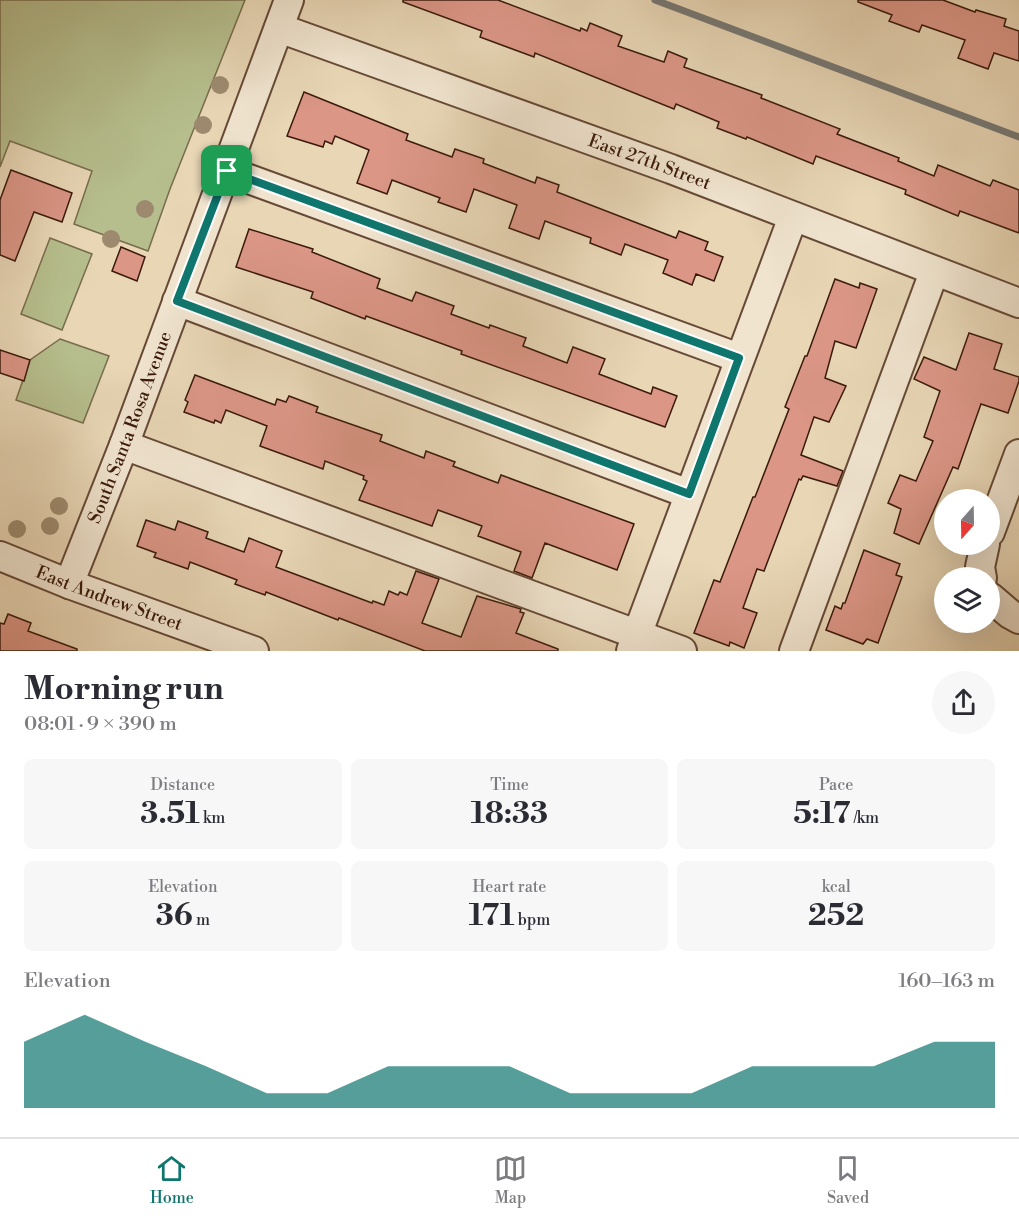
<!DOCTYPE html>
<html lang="en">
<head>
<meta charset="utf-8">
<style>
	:root { --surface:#fff; --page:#f7f7f7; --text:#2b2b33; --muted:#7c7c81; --line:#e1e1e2; --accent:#0f766e }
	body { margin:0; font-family:"Libre Bodoni",serif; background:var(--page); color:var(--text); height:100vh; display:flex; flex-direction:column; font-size:22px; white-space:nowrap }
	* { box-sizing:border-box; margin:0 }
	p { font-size:20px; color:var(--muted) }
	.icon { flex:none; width:33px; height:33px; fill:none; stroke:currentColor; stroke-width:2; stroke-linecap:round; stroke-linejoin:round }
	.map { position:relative; height:651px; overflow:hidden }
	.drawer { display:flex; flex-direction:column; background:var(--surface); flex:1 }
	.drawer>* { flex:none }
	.needle { width:39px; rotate:200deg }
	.tools { position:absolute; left:934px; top:489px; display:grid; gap:12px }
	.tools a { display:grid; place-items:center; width:66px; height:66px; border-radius:50%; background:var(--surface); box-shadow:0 6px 24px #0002; font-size:30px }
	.pin { position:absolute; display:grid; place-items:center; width:51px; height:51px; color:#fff; margin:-26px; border-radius:12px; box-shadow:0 3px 9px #0006 }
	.round { display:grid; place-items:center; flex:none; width:63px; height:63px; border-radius:32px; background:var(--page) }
	.overview { display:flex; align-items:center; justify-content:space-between; height:102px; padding:0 24px }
	h1 { font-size:33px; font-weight:700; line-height:45px }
	.metrics { display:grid; grid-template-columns:repeat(3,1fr); gap:9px; height:102px; padding:6px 24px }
	.metrics div { display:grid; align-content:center; border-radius:9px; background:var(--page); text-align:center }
	.metrics b { font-size:30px; font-weight:700 }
	.metrics small { font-size:16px; font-weight:400 }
	.metrics p { font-size:16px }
	.chart { height:168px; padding:12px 24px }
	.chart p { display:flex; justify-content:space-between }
	.chart svg { width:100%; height:108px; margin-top:6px; fill:var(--accent); opacity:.7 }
	.tabs { display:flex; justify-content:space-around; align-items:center; height:84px; border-top:2px solid var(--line); background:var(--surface); font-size:16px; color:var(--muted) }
	.tabs a { display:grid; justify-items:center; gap:3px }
	.tabs .selected { color:var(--accent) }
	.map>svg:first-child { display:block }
	.green { fill:#b6be8d; stroke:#786c4c; stroke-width:1.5 }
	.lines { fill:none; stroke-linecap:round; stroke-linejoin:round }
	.stream { stroke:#767874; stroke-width:7 }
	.building { fill:#db9686; stroke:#3b1a0c; stroke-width:1.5 }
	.minor-casing { stroke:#664936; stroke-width:32 }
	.minor { stroke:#f0e4cf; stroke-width:28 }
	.tree { fill:#9d8a6e }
	.route-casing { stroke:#fff; stroke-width:12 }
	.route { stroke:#0f766e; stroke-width:8 }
	.labels { text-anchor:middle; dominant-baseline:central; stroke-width:4.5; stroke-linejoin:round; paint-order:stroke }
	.street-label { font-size:18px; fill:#3b1a0c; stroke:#f0e4cf }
</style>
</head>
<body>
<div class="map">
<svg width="1019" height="651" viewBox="0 0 1019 651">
	<rect width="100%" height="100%" fill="#e8d6b5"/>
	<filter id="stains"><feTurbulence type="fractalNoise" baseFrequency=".00333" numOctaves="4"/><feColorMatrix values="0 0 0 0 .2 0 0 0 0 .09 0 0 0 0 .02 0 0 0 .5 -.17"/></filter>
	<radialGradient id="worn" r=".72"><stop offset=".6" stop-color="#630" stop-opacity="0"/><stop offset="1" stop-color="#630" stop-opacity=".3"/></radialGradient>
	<!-- green -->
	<g class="green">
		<path d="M0 0H245L170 189 148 251 74 224 92 171 10 141 0 167Z"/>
		<path d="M50 238 92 254 62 330 21 314Z"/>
		<path d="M60 339 109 356 83 423 16 400 30 360Z"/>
	</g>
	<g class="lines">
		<!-- stream -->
		<path class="stream" d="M655 0 1019 137"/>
	</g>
	<!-- building -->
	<g class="building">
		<path d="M403 0H498L580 31 581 28 587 31 590 23 622 36 618 46 664 62 668 51 687 59 684 67 762 95 761 98 840 129 837 134 899 158 898 161 934 176 938 165 990 186 993 180 1019 190V233L960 211 958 216 905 194 906 190 816 156 813 164 747 137 746 139 717 128 719 122 676 104 674 109 535 53 534 57 480 37 482 31 403 2Z"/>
		<path d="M858 0H943L975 12 976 10 1006 19 1004 26 1019 31V61L994 53 988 69 958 58 965 40 922 25 919 32 889 21 892 15 858 2Z"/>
		<path d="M304 92 408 134 406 140 452 157 455 149 484 159 483 163 535 183 537 177 559 185 557 192 676 238 679 231 708 242 705 250 723 257 714 281 696 274 692 285 663 273 668 260 625 244 621 255 590 243 591 238 545 221 539 239 509 228 517 205 474 189 466 212 438 202 440 198 392 180 387 194 357 183 369 150 335 136 332 144 325 141 323 147 287 136Z"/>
		<path d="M11 170 72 193 62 222 34 212 15 261 0 255V200Z"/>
		<path d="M249 229 313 249 312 252 380 279 377 288 412 301 416 292 454 306 451 314 489 328 490 325 526 338 523 346 567 363 573 347 605 359 599 374 651 394 653 387 677 396 665 427 461 354 462 351 366 316 365 319 311 298 313 292 236 267Z"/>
		<path d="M121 247 145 257 137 281 112 271Z"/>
		<path d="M835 279 859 288 860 283 877 289 856 348 835 341 825 378 846 386 829 422 814 417 801 455 843 471 837 486 803 476 801 480 799 479 764 571 757 569 743 608 757 613 744 648 730 642 729 646 694 633 714 580 720 582 753 497H755L789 409 785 407 805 356H807Z"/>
		<path d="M969 333 1002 344 994 369 1019 377V381L1008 413 981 404 958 469 953 467 919 544 894 533 901 509 888 503 900 475 916 481 933 441 924 437 940 391 914 379 924 357 956 370Z"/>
		<path d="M0 350 30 360 24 381 0 373Z"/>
		<path d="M195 375 275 405 277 399 286 402 289 396 318 407 316 412 382 435 380 441 424 458 426 451 455 462 453 466 498 483 501 475 634 524 617 570 545 543 532 578 514 571 521 552 478 536 482 526 438 510 432 526 359 500 367 481 363 479 364 476 325 461 323 469 260 446 267 426 226 410 221 423 215 420 214 423 184 412 188 402 185 400Z"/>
		<path d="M146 520 175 530 178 521 208 532 206 538 244 552 249 538 282 551 276 567 372 603 373 601 384 605 389 591 398 595 400 592 407 595 416 571 439 579 422 623 461 637 477 596 521 609 520 612 524 613 516 633 558 649V651H425L339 618 338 620 266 592 265 595 235 584 237 580 190 562 188 569 154 557 156 553 137 546Z"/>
		<path d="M864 550 900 564 896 575 902 577 878 643 867 639 863 644 826 630 835 606 841 609 843 603H845Z"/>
		<path d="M8 614 31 623 28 631 77 649V651H0V623L4 624Z"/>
	</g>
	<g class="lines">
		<!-- minor casing -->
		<g class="minor-casing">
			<g id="minor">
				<path id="s1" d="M279 28 671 169 1019 303"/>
				<path d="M227 171 739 358"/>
				<path d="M177 301 689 494"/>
				<path d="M124 445 682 651"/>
				<path d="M990 532 1019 454"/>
				<path id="s2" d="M0 556 69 584 254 651"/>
				<path d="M982 578 980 567 985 544"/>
				<path id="s3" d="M69 584 124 445 289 0"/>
				<path d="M990 597 1010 614 1019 619"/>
				<path d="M631 651 793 217"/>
				<path d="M794 651 934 272"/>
			</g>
		</g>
		<!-- minor -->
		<use href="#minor" class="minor"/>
	</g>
	<!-- trees -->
	<g class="tree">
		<circle cx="220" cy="85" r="9"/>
		<circle cx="203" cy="125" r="9"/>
		<circle cx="145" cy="209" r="9"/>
		<circle cx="111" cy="239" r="9"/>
		<circle cx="59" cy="506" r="9"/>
		<circle cx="50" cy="526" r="9"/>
		<circle cx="17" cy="529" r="9"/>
	</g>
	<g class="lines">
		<!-- route casing -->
		<g class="route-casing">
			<path id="route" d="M227 171 739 358 689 494 177 301Z"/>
		</g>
		<!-- route -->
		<use href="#route" class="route"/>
	</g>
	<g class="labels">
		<!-- street labels -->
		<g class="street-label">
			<text stroke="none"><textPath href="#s1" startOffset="394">East 27th Street</textPath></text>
			<text stroke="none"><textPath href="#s3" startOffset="168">South Santa Rosa Avenue</textPath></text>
			<text stroke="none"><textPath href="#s2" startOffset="117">East Andrew Street</textPath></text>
		</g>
	</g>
	<rect width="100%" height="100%" filter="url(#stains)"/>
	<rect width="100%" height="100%" fill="url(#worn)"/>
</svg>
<div class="tools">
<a><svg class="needle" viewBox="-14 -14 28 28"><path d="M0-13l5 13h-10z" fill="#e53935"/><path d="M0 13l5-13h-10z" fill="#7c7c81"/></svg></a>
<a><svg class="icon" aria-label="layers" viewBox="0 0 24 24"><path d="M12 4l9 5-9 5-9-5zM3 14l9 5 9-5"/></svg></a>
</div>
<div class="pin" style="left:227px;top:171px;background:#1e9e55"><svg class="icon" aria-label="arrive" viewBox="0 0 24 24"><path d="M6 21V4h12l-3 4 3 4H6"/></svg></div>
</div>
<section class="drawer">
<div class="overview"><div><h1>Morning run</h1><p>08:01 · 9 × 390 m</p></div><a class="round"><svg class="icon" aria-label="share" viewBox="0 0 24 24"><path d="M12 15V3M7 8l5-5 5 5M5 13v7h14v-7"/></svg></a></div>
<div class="metrics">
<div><p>Distance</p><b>3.51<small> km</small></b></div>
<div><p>Time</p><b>18:33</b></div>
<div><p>Pace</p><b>5:17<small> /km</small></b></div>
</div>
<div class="metrics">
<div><p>Elevation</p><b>36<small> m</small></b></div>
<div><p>Heart rate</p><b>171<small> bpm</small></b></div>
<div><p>kcal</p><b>252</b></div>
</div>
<div class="chart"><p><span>Elevation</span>160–163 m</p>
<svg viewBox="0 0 160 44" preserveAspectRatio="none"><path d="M0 44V17L10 6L20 17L30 27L40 38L50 38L60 27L70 27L80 27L90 38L100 38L110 38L120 27L130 27L140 27L150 17L160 17V44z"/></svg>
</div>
</section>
<nav class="tabs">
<a class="selected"><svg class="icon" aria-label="home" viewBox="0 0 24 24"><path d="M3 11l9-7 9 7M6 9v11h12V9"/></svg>Home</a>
<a><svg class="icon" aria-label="map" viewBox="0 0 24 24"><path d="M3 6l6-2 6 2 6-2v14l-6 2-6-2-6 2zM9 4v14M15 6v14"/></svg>Map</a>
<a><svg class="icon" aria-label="saved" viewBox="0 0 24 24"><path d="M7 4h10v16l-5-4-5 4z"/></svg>Saved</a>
</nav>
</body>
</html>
